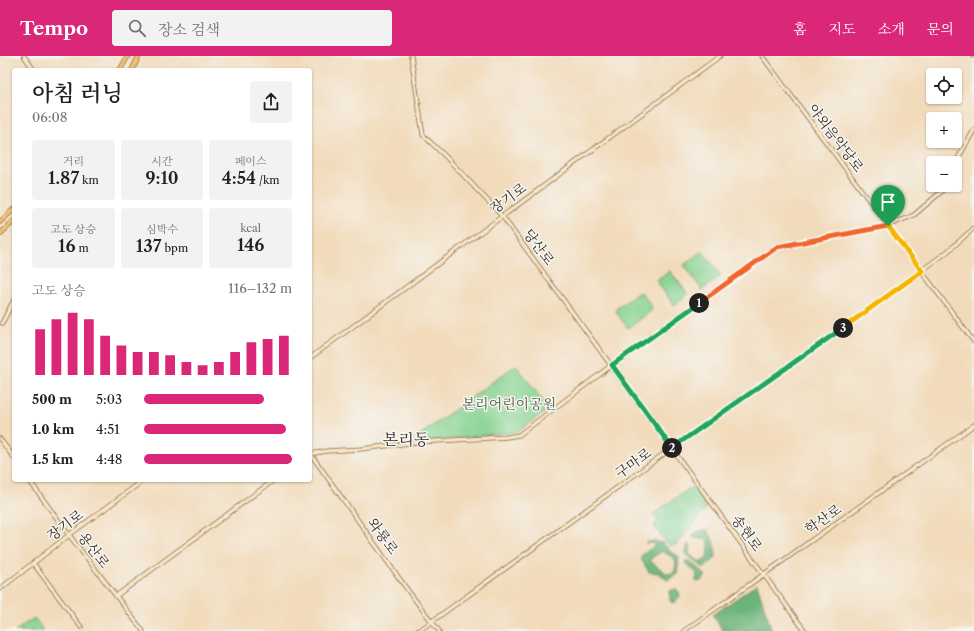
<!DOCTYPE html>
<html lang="ko">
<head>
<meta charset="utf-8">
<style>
	:root { --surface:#fff; --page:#f2f2f2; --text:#202124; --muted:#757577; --accent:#db2777 }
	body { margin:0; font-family:"Libre Caslon Text","Noto Serif KR",serif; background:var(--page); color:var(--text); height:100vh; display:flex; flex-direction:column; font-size:15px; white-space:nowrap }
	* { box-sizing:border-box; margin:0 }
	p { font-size:13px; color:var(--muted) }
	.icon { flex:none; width:22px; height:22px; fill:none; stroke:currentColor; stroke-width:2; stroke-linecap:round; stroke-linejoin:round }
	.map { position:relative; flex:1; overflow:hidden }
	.details { position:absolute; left:12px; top:12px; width:300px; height:414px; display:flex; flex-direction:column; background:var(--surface); border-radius:4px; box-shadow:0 1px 3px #0004 }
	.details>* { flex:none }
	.tools { position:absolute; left:926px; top:12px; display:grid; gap:8px }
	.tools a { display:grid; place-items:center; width:36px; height:36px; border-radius:4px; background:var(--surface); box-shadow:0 1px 3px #0004; font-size:20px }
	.pin { position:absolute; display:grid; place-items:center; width:34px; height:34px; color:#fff; margin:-41px -17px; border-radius:50% 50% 50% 0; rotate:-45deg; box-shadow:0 0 4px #0007 }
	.pin .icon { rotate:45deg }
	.km { position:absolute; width:20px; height:20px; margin:-10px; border-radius:50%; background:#222; color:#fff; font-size:11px; line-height:20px; text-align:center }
	.round { display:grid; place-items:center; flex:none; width:42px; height:42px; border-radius:4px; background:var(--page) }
	.headline { display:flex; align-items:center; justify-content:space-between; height:68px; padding:0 20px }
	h1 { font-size:22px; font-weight:600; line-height:30px }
	.stats { display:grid; grid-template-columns:repeat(3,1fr); gap:6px; height:68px; padding:4px 20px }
	.stats div { display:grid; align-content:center; border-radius:4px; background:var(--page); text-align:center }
	.stats b { font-size:17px; font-weight:600 }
	.stats small { font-size:11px; font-weight:400 }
	.stats p { font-size:11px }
	.chart { height:112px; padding:8px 20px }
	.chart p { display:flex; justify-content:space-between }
	.chart svg { width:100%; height:72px; margin-top:4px; stroke:var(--accent); stroke-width:6 }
	ul { padding:0 20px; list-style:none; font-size:13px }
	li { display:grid; grid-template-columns:64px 48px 1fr; align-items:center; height:30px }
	li i { height:10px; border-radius:5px; background:var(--accent) }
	header { display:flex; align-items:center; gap:24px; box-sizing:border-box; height:56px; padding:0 20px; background:var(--accent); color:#fff }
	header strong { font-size:19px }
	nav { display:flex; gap:22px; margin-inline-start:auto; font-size:14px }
	.search { width:280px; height:36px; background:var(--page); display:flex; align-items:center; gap:10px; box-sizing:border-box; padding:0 14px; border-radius:4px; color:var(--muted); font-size:15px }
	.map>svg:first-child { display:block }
	.green { fill:#86d28f; stroke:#607e56 }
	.forest { fill:#6cb47a; stroke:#546f4c; fill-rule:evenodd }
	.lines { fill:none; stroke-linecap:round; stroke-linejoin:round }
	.secondary-casing { stroke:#7b6855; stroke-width:5 }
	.primary-casing { stroke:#7b6855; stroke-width:5.5 }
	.secondary { stroke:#fbe6c3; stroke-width:3.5 }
	.primary { stroke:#f4c16a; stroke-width:4 }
	.split-1-casing { stroke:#fff; stroke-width:8 }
	.split-2-casing { stroke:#fff; stroke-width:8 }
	.split-3-casing { stroke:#fff; stroke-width:8 }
	.split-4-casing { stroke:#fff; stroke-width:8 }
	.split-1 { stroke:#f0652b; stroke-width:5 }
	.split-2 { stroke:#22a559; stroke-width:5 }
	.split-3 { stroke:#22a559; stroke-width:5 }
	.split-4 { stroke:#f5b400; stroke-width:5 }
	.labels { text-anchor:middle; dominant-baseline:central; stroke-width:3; stroke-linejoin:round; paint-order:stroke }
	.street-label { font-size:14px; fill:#3b2a1e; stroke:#f6f6f2 }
	.park-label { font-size:14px; fill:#525c40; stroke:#f6f6f2 }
	.quarter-label { font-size:16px; fill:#3b2a1e; stroke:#f6f6f2 }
</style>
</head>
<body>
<header>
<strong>Tempo</strong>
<div class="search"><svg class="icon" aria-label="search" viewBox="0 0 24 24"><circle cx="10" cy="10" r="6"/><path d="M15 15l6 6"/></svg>장소 검색</div>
<nav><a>홈</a><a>지도</a><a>소개</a><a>문의</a></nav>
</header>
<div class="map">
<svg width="974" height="575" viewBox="0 0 974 575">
	<rect width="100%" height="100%" fill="#f6f6f2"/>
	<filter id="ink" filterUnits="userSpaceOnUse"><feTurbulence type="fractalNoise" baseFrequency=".025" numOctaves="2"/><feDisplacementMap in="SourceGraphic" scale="8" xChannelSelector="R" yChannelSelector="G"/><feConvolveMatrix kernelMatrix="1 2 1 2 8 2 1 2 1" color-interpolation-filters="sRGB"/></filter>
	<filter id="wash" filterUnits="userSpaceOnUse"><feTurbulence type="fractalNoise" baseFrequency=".012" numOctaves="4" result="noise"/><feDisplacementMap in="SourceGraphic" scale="16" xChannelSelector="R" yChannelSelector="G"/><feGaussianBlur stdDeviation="0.9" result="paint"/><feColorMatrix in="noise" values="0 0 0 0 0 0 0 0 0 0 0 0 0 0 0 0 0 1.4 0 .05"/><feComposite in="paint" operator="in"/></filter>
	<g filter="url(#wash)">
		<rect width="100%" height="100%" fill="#f2dbbb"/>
		<!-- green -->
		<g class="green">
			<path d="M702 195 721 220 702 234 684 209Z"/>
			<path d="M670 215 688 238 674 249 656 225Z"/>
			<path d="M638 237H642L652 251 651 255 630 271H627L616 256 617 252Z"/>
			<path d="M516 309 549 353 517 376 420 386 417 381Z"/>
			<path d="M693 430 707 449 706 452 676 489H669L654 471 658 465 653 458Z"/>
			<path d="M34 562 44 575H15Z"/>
		</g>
		<!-- forest -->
		<g class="forest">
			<path d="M703 474H707C713 482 716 492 716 502L704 512 686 498V493L688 488 690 489 689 497 696 504 702 506 708 501 709 488 707 484 695 482 692 480 696 476Z"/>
			<path d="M655 485 660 487 662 486 671 496 677 499 679 502 677 519 667 524 659 517 649 516 641 503 642 499 653 491 654 488 651 487 646 488 647 486ZM662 495 674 502 676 506 675 515 671 518 666 517 650 505 653 501Z"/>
			<path d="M687 504 698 512 706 520 701 525 697 526 696 524 697 518 692 512 685 507Z"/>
			<path d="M757 528 772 575H723L713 559Z"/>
			<path d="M676 533 679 536 680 541 675 546 672 547 670 545V540L669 536 672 534Z"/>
		</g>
	</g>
	<g filter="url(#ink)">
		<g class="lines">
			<!-- secondary casing -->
			<g class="secondary-casing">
				<g id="secondary">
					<path d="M24 0 34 14"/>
					<path d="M411 0 423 79 448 103 502 160 805 575"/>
					<path d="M762 0 974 286"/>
					<path d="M973 0H974"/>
					<path d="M955 110 957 104 974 74"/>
					<path d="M2 267 14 244"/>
					<path d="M310 302 720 0"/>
					<path d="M0 383 14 402"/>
					<path d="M310 397 409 536 439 575"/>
					<path d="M310 398 327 395 361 393 419 386 507 381 519 379 612 309 777 191 888 170 914 159 941 136 946 129"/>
					<path d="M29 424 69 479 143 575"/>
					<path d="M33 507 81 571"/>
					<path d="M0 533 69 479 144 424"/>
					<path d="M116 540 274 424"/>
					<path d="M416 575 420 574 672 392 883 243 947 196 974 172"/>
					<path d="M684 575 974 369"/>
				</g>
			</g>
			<!-- primary casing -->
			<g class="primary-casing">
				<g id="primary">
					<path d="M120 14 128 0"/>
					<path d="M132 14 139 0"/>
					<path d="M0 166 14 153"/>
					<path d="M0 178 14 165"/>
				</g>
			</g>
			<!-- secondary -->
			<use href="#secondary" class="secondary"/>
			<!-- primary -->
			<use href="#primary" class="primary"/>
		</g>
	</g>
	<g class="lines" filter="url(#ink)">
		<!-- split-1 casing -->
		<g class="split-1-casing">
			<path id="split-1" d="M699 247 777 191 888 170"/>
		</g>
		<!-- split-2 casing -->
		<g class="split-2-casing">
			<path id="split-2" d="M672 392 612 309 699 247"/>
		</g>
		<!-- split-3 casing -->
		<g class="split-3-casing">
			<path id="split-3" d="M672 392 843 272"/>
		</g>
		<!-- split-4 casing -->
		<g class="split-4-casing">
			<path id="split-4" d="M843 272 922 215 888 170"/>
		</g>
		<!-- split-1 -->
		<use href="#split-1" class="split-1"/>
		<!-- split-2 -->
		<use href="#split-2" class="split-2"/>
		<!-- split-3 -->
		<use href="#split-3" class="split-3"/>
		<!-- split-4 -->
		<use href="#split-4" class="split-4"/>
	</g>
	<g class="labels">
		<!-- street labels -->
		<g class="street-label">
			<text transform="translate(836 82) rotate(53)">야외음악당로</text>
			<text transform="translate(508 142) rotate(-36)">장기로</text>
			<text transform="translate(539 191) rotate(53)">당산로</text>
			<text transform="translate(633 407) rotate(-36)">구마로</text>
			<text transform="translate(823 463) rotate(-35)">학산로</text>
			<text transform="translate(65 469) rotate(-37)">장기로</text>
			<text transform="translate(747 477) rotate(54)">송현로</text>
			<text transform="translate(383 480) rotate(54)">와룡로</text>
			<text transform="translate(94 494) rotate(52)">용산로</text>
		</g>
		<!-- park labels -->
		<g class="park-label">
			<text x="509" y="348">본리어린이공원</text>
		</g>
		<!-- quarter labels -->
		<g class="quarter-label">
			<text x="406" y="383">본리동</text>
		</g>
	</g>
</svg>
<div class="tools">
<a><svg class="icon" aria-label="locate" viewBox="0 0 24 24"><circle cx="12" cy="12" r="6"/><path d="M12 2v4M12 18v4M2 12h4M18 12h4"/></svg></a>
<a>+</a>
<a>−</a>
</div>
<div class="pin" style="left:888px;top:170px;background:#1e9e55"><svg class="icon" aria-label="arrive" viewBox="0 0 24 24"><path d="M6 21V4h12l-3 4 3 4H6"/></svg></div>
<b class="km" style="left:699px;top:247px">1</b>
<b class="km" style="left:672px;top:392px">2</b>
<b class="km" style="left:843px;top:272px">3</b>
<section class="details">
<div class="headline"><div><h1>아침 러닝</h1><p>06:08</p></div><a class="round"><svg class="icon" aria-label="share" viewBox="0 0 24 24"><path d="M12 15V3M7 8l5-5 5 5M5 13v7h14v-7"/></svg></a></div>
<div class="stats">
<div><p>거리</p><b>1.87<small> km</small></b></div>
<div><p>시간</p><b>9:10</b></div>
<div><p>페이스</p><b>4:54<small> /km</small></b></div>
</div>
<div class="stats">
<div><p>고도 상승</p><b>16<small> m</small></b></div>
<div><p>심박수</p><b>137<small> bpm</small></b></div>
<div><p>kcal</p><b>146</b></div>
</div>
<div class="chart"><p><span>고도 상승</span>116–132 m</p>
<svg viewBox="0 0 160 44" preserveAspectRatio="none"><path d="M5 44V16M15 44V10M25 44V6M35 44V10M45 44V20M55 44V26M65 44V30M75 44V30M85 44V32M95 44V36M105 44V38M115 44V36M125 44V30M135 44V24M145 44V22M155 44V20"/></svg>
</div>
<ul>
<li><b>500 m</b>5:03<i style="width:81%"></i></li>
<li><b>1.0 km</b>4:51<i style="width:96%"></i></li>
<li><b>1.5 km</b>4:48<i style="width:100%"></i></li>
</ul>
</section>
</div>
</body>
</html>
